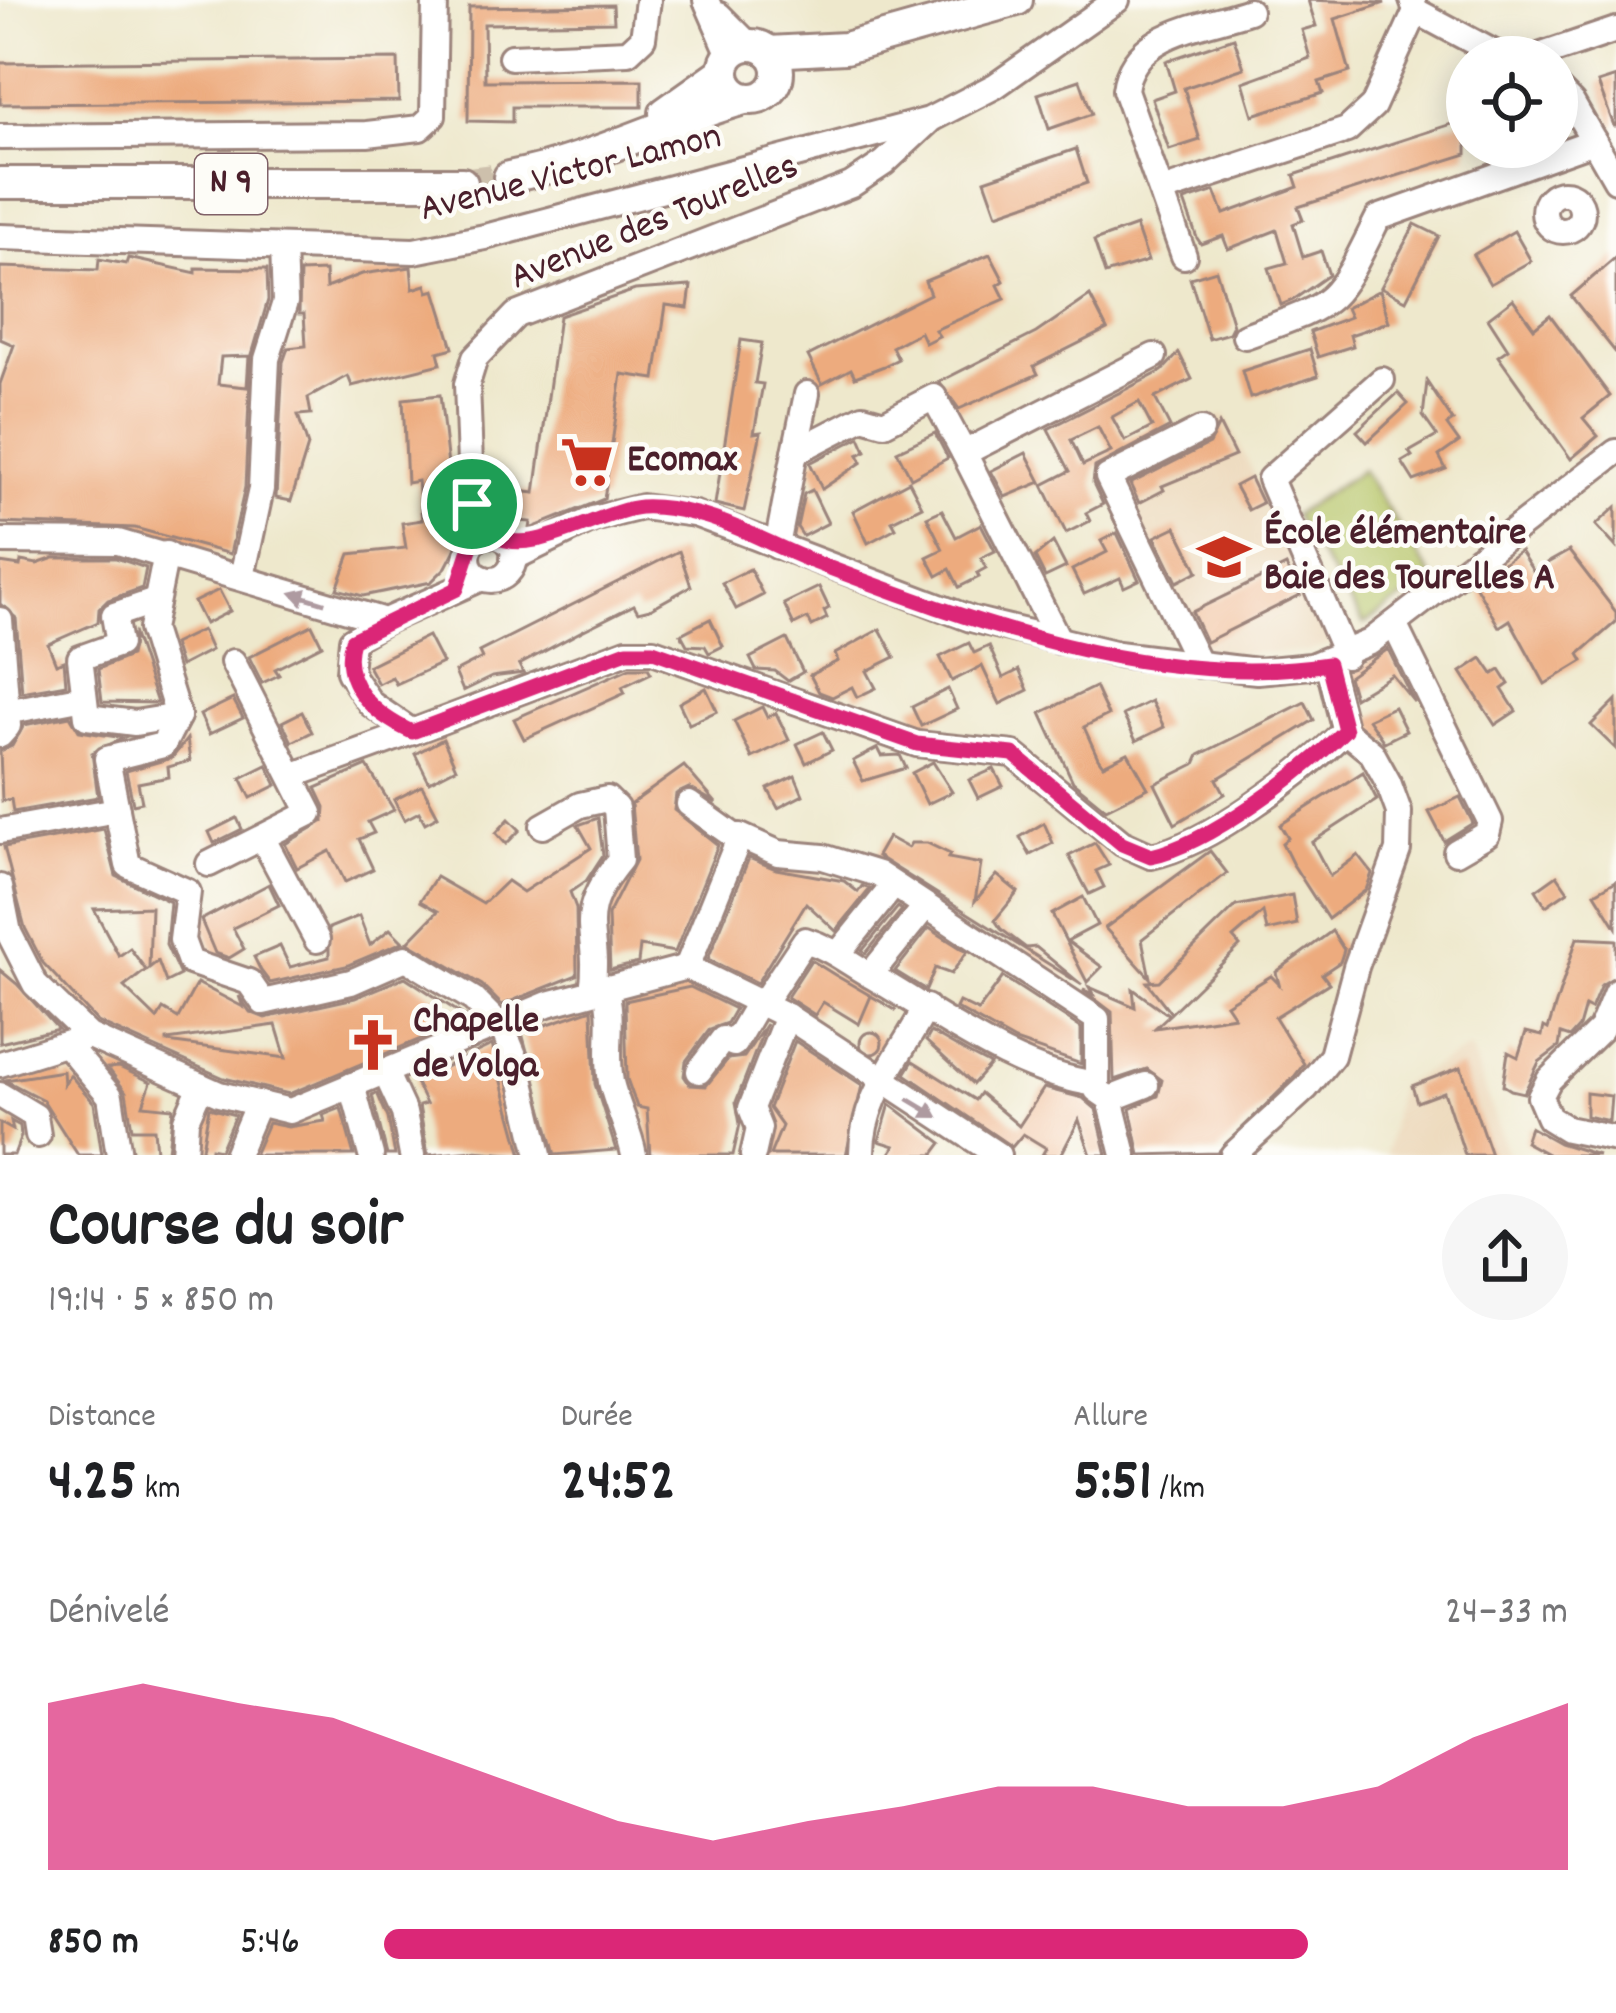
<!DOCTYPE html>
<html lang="fr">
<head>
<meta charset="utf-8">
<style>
	:root { --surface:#fff; --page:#f6f6f6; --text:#202124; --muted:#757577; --accent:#db2777 }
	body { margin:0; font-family:Dekko,sans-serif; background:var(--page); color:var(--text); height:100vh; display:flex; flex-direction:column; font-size:45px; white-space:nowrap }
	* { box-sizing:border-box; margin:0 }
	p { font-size:39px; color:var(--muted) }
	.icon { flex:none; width:66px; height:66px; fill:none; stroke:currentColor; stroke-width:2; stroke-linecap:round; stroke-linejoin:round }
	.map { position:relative; height:1155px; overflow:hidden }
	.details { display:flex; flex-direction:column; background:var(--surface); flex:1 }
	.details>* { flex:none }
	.buttons { position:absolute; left:1446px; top:36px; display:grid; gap:24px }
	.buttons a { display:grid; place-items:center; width:132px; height:132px; border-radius:50%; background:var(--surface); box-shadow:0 6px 30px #0003; font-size:60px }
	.pin { position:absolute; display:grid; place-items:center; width:102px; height:102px; color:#fff; margin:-51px; border:6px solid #fff; border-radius:50%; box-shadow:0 3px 12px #0007 }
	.round { display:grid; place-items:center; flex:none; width:126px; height:126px; border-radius:63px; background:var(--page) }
	.head { display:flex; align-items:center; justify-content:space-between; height:204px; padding:0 48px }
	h1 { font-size:66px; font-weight:700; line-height:90px }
	.figures { display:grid; grid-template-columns:repeat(3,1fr); gap:18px; height:204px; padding:12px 48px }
	.figures div { display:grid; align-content:center }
	.figures b { font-size:60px; font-weight:700 }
	.figures small { font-size:33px; font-weight:400 }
	.figures p { font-size:33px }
	.chart { height:336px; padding:24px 48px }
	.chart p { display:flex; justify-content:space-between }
	.chart svg { width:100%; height:216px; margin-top:12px; fill:var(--accent); opacity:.7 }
	ul { padding:0 48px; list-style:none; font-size:39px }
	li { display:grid; grid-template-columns:192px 144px 1fr; align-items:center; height:90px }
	li i { height:30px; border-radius:15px; background:var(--accent) }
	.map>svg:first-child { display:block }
	.built { fill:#ecd8ba }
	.green { fill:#b5c466; stroke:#807248; stroke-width:3 }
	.building { fill:#edab7e; fill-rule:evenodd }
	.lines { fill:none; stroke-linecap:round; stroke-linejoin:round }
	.major-tunnel { stroke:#cdc0ac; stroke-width:30; stroke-dasharray:30 15; stroke-linecap:butt }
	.minor-casing { stroke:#9c847c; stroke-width:30 }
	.major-casing { stroke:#9c847c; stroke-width:36 }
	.minor { stroke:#fff; stroke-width:24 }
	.major { stroke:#fff; stroke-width:30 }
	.oneway { fill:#ae9aa0 }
	.route-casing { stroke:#fff; stroke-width:24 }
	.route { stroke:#db2777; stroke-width:15 }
	.labels { text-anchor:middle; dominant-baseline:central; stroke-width:9; stroke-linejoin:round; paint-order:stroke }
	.shield { fill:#fdfcf7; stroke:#806168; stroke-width:3 }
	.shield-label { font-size:36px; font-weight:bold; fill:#4a1f2b }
	.street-label { font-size:39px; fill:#4a1f2b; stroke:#fdfcf7 }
	.poi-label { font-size:39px; font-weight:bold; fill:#4a1f2b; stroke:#fdfcf7; text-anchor:start }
</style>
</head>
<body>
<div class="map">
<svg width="1616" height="1155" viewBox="0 0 1616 1155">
	<rect width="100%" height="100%" fill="#fdfcf7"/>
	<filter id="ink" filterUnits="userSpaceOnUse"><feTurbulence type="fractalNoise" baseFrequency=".00833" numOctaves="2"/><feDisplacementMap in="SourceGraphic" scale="24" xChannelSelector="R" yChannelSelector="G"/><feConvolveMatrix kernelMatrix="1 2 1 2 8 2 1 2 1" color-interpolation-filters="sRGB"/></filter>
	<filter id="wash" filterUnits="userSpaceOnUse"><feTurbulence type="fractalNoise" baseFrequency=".004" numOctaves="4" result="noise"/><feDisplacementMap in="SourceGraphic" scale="48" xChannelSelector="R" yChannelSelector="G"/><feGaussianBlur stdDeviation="2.7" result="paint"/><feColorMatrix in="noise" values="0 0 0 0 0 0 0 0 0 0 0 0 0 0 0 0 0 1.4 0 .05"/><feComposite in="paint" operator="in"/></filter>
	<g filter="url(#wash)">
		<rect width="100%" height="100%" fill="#eee8cc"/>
		<!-- built -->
		<g class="built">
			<path d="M1225 414 1333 643 1306 652 1212 654 1201 648 1111 471Z"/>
			<path d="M1470 1048 1508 1155H1386L1398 1086Z"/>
		</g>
		<!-- green -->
		<path class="green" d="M1362 470 1433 579 1364 624 1293 515Z"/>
		<g id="blocks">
			<!-- building -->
			<g class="building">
				<path d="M1308 0 1385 3 1335 19 1350 72 1319 82 1323 93 1253 115 1243 82 1310 58 1302 30 1316 26Z"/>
				<path d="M613 5 614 22 484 24 485 81 642 80V107H512V122L468 121 469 7Z"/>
				<path d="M1234 38 1244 68 1184 88 1200 140 1169 150 1152 99 1175 91 1166 61Z"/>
				<path d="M398 59 399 101 0 104V63Z"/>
				<path d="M1616 77V126H1614L1598 83Z"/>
				<path d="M1080 80 1092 114 1049 129 1038 94Z"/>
				<path d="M1467 119V154L1298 207 1303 220 1293 224 1303 257 1321 251 1329 275 1293 300 1281 305 1269 268 1287 263 1277 230 1228 249 1223 236 1201 244 1197 238 1184 201 1215 191 1224 214 1298 187 1294 175Z"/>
				<path d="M1076 149 1087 183 997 214 985 180Z"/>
				<path d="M1415 224 1439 236 1406 300 1381 287Z"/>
				<path d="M1136 226 1148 261 1105 274 1094 241Z"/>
				<path d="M1514 231 1531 261 1490 284 1473 255Z"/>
				<path d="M990 254 1004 281 998 285 1005 299 935 330 939 336 925 343 920 332 892 347 898 359 884 366 855 377 851 369 822 384 808 356 930 294 925 281Z"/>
				<path d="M1616 257V353L1571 296Z"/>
				<path d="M128 258 196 273V268L267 269 268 300 251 358 245 487 230 554 135 528 0 523V384L14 345 0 339V267L98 270 99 259 126 264ZM249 356 247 387 218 384 221 357Z"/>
				<path d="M411 267 413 289 426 285 428 292 435 290 453 348 438 352 441 364 352 386 348 376 308 398 311 414 298 415 308 446 291 501 276 498 283 362 288 348 306 346 304 314H299L300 272 325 271 326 288 362 274Z"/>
				<path d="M1216 270 1233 325 1229 333 1209 339 1190 278Z"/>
				<path d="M691 286 688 308 666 305 655 379 622 374 604 499 530 529 531 522 518 521 520 508 507 507 509 490 535 493 559 316 635 290Z"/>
				<path d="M1380 290 1389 322 1350 335 1353 346 1318 357 1310 332 1350 317 1346 308Z"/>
				<path d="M1090 296 1107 329 1034 366 1038 374 959 409 939 382 1036 333Z"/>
				<path d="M1513 299 1534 328 1550 315 1610 396 1583 418 1598 436 1571 459 1498 356 1508 349 1488 318Z"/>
				<path d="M741 340 762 343 755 383 763 384 754 433 761 432 744 511 715 504Z"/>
				<path d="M1310 349 1318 376 1250 398 1242 371Z"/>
				<path d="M1179 353 1192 379 1155 398 1170 427 1095 467 1093 483 1103 504 1086 513 1090 521 1066 533 1043 485 1070 471 1048 429 1162 371ZM1139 402 1152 427 1125 441 1112 417ZM1098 427 1111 452 1083 465 1071 440Z"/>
				<path d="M1427 382 1453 421 1447 425 1459 442 1439 456 1446 469 1414 481 1402 462 1412 456 1409 452 1437 436 1423 416Z"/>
				<path d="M1398 393 1408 404 1367 442 1357 431Z"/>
				<path d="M440 395 457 546 446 567 431 582 363 596 337 589 350 554 406 548 402 523 422 520 418 481 407 483 403 399Z"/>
				<path d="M1219 424 1235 456 1162 486 1164 490 1139 503 1130 484 1209 444Z"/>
				<path d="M935 433 948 458 911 478 897 451Z"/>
				<path d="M860 437 866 451 858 455 862 462 822 489 810 463Z"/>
				<path d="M1026 453 1041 482 1005 497 991 471Z"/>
				<path d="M1250 478 1262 503 1248 510 1235 486Z"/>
				<path d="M909 481 922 506 892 521 896 528 868 543 853 511Z"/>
				<path d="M812 490 828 523 803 536 797 527 804 494Z"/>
				<path d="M1616 507V547L1596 525Z"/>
				<path d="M942 510 956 537 981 524 995 551 981 558 986 568 977 573 979 577 959 587 950 569 937 576 927 557 943 549 927 517Z"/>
				<path d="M1176 527 1198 571 1177 582 1155 537Z"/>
				<path d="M1117 533 1139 580 1124 587 1120 578 1084 594 1072 570 1107 552 1101 541Z"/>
				<path d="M1053 542 1066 567 1045 577 1035 557Z"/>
				<path d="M679 551 691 586 650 609 638 612 634 605 582 631 519 665 523 673 492 677 463 691 455 672 482 658 479 652Z"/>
				<path d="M1520 551 1533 571 1569 551 1616 612V622L1579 654 1583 661 1545 684 1510 620 1499 627 1474 583Z"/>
				<path d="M54 558H116L146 568 142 588 108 600 99 609 98 622 48 644 56 664 64 661 66 684 22 692 16 618 0 604V563L20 566 21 561 37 564Z"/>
				<path d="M1286 566 1300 595 1206 642 1192 612Z"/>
				<path d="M750 569 763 595 736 609 722 583Z"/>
				<path d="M819 587 829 608 824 611 827 618 812 626 808 618 794 625 784 604Z"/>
				<path d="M219 590 230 611 205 624 194 602Z"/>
				<path d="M710 619 723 646 709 653 705 646 687 645 681 634Z"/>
				<path d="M312 625 322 645 275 669 279 675 262 683 249 657Z"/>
				<path d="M880 629 895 657 867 671 876 688 857 697 852 687 832 697 819 692 810 675 838 661 835 654Z"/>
				<path d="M202 630 211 650 180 666 173 644Z"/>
				<path d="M134 635 157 703 102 702 98 669 130 656Z"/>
				<path d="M428 636 442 663 396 684 392 677 378 684 368 666Z"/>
				<path d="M787 639 803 672 788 681 775 671 756 670 750 658Z"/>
				<path d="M969 643 974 653 989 646 1003 678 1019 670 1028 690 1000 704 982 666 952 681 940 657Z"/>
				<path d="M1388 649 1414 702 1392 675 1354 698 1348 677Z"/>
				<path d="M1482 658 1493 674 1500 670 1509 684 1502 689 1516 711 1495 725 1461 672Z"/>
				<path d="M630 668H648L651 673 622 687 625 693 524 739 514 719Z"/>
				<path d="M1095 687 1108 715 1084 727 1098 758 1103 765 1128 753 1148 788 1106 809 1073 782 1041 713Z"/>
				<path d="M706 688 717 711 689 724 679 703Z"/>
				<path d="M948 689 957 709 921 726 912 707Z"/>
				<path d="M233 699 243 718 209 734 200 715Z"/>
				<path d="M1616 700V749L1591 725Z"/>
				<path d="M1151 701 1164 727 1136 741 1123 715Z"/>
				<path d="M1305 702 1314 720 1217 779 1225 794 1175 824 1155 784 1195 764 1199 755Z"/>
				<path d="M762 707 767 717 776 713 789 740 752 758 734 721Z"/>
				<path d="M1394 707 1406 731 1384 742 1368 719Z"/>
				<path d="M302 712 312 732 292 742 282 722Z"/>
				<path d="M70 716 79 731 123 738 92 753 98 797 13 812 11 799 2 801 0 751 12 746 24 725Z"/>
				<path d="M823 732 832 750 806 763 797 744Z"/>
				<path d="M187 739 190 761 168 767 169 777 138 783 142 802 133 804 126 771 172 758Z"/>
				<path d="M443 739 456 768 429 782 415 754Z"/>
				<path d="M878 748 882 756 900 755 906 768 863 781 853 761Z"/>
				<path d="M933 762 952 792 927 804 912 773Z"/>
				<path d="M267 765 277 785 251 798 241 778Z"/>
				<path d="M367 766 394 810 368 822 374 833 359 839 373 869 345 882 330 851 297 868 285 844 324 821 325 807 316 788Z"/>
				<path d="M684 766 716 803 689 788 676 794 674 810 718 845 675 952 640 946 638 963 610 970 608 915 636 860 631 804Z"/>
				<path d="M994 769 1003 786 978 798 969 780Z"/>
				<path d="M1363 772 1377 800 1312 842 1330 876 1358 855 1372 873 1366 890 1328 919 1292 863 1282 843 1288 838 1280 825Z"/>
				<path d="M795 776 803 795 778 808 768 789Z"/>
				<path d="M422 786 438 816 425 823 419 812 404 820 394 800Z"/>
				<path d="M1460 797 1473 823 1444 841 1429 812Z"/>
				<path d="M237 818 242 829 214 843 209 832Z"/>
				<path d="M598 818 603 855 586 881 570 892 576 908 577 975 502 1005 482 985 408 942 438 911 420 901 436 877 483 904 507 881 523 892 591 848 578 825Z"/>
				<path d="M509 819 520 830 506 844 496 833Z"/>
				<path d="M1044 823 1053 843 1030 855 1020 837Z"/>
				<path d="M104 829 116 876 170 902 166 945 180 975 166 982 158 961 149 968 151 907 94 909 119 956 130 948 146 970 124 987 157 1019 163 1009 178 1018 197 983 243 1007 239 996 250 1012 265 1018 355 998 405 977 469 1019 289 1094 224 1078 98 1022 43 963 25 928 4 847ZM276 1025 286 1058 167 1042V1040Z"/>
				<path d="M888 837 908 848 911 843H927L950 854 948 858 981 864 975 901 997 875 1018 892 995 920 1001 929 1026 948 1036 947 1082 985 877 856Z"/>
				<path d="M1095 843 1109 865 1096 871 1104 887 1089 894 1069 856Z"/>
				<path d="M1210 851 1227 873 1142 939 1150 978 1105 928Z"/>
				<path d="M749 858 776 869 844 881 858 892 862 886 870 889 836 931 806 903 757 983 708 959Z"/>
				<path d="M1557 875 1568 891 1546 906 1536 890Z"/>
				<path d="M1616 881V927L1595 893Z"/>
				<path d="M269 884 279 905 233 928 244 949 229 958 215 953 201 920Z"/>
				<path d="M1292 895 1297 924 1267 931 1263 912 1233 938 1240 946 1171 1013 1147 982 1159 981 1236 906Z"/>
				<path d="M1083 897 1097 925 1067 941 1102 967 1087 982 1052 914Z"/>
				<path d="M898 907 902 910 866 953 862 951Z"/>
				<path d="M359 916 370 945 390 929 403 942 346 966 270 983 261 971 254 957 280 946 290 967 329 957V928Z"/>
				<path d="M929 928 967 952 951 974 935 968 926 990 895 971Z"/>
				<path d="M1332 931 1344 950 1340 962 1322 974 1329 983 1275 1017 1304 1064 1294 1077 1217 1153 1140 1155 1130 1109 1158 1096 1162 1080 1147 1069 1114 1080 1112 1012 1083 990 1093 994 1089 987 1135 1007 1133 989 1169 1015 1155 1028 1234 1016 1226 1004 1271 976 1279 984 1276 972Z"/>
				<path d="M1577 938 1616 940V976L1601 985 1591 1009 1585 1006 1579 1027 1570 1037 1561 1034 1559 1047 1539 1062 1524 1093 1511 1090 1503 1085 1508 1052 1518 1057 1526 1032 1542 1036 1544 1027 1548 1029Z"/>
				<path d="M811 960 835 975 897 1011 871 996 859 1024 823 1002 815 1015 787 997Z"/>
				<path d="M0 970 17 984 58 1029 0 1043Z"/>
				<path d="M1003 977 1081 1028V1064L1015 1041 956 1008 959 1002 978 1011Z"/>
				<path d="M690 987 735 1009 727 1023 710 1029 686 1061 684 1076 690 1085 706 1086 728 1059 744 1057 766 1024 736 1102 740 1124 733 1155H650L647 1109 637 1107 627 1079 625 1001Z"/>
				<path d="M592 1009 595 1084 616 1150 555 1155 522 1033Z"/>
				<path d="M931 1032 971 1055 990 1065 973 1084 926 1041Z"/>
				<circle cx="871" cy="1043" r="11"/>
				<path d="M795 1041 862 1085 846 1155H770L782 1126 769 1108Z"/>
				<path d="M492 1045 522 1155 474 1151 428 1155 419 1106 426 1104 415 1081Z"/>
				<path d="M913 1061 975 1100 980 1093 1019 1126 1044 1088 1083 1098 1096 1109 1107 1155H1091L1079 1120 1061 1155H1042L1046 1148 1023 1134 1012 1147 905 1074Z"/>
				<path d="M119 1067 151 1082 143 1105 173 1108 168 1151 156 1152 154 1129H132L126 1092 108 1068Z"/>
				<path d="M1461 1067 1475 1109 1491 1155H1465L1444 1092 1417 1102 1412 1086Z"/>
				<path d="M63 1071 64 1084 70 1075 94 1103 102 1155H78L43 1100 5 1080Z"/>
				<path d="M377 1093 388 1118 395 1155H387L372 1095Z"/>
				<path d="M1586 1093 1611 1096 1609 1121 1586 1116Z"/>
				<path d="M890 1104 942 1143 933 1155H889L895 1146 879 1141Z"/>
				<path d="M209 1108 235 1115 220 1150 211 1148 210 1155 201 1154Z"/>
				<path d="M341 1108 354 1155H254L268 1123 288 1127 325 1121 323 1115Z"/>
				<path d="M11 1121 20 1126 21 1136 14 1155H0V1123L13 1130Z"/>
				<path d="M1530 1127 1559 1143 1598 1155H1549L1525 1142Z"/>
			</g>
		</g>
	</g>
	<g filter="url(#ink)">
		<use href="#blocks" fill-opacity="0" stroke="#9c847c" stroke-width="3"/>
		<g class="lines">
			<!-- major-tunnel -->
			<path class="major-tunnel" d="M462 183 509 177"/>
			<!-- minor casing -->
			<g class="minor-casing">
				<g id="minor">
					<path d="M706 0 730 55"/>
					<path d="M1412 0 1416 11 1502 57"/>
					<path d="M719 15 749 45"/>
					<path d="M511 57 628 52 643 38 648 0"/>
					<path d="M1536 57 1616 30"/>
					<path d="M1557 88 1572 103 1616 180"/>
					<path d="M0 137 367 134 420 128 433 116 435 0"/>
					<path d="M1162 191 1347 130 1373 106 1416 11"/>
					<circle cx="1563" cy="212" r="19"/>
					<path d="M0 237 414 251 485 237 929 120 995 86 1117 0"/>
					<path d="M1184 256 1125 90C1132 32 1202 27 1249 11"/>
					<path d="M1245 336C1340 301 1333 309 1378 218L1594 141"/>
					<path d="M795 452 807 394"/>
					<circle cx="491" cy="557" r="23"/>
					<path d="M0 541 118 542 385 621 482 578"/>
					<path d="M473 543 467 384 475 358 516 315 851 185 884 163 928 122"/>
					<path d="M777 546 795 452 863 417 884 423 934 397 964 453"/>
					<path d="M513 558 593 519 642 507 695 514 971 619 1118 654 1257 671 1311 666 1370 642 1616 452"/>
					<path d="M242 577 261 489 267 359 285 302 283 247"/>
					<path d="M155 601 114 615 119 644 80 658 87 717 135 723 178 716"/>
					<path d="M0 620 8 726 0 735"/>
					<path d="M385 621 352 640 349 672 371 704 412 732 627 651H653L917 744 1013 754 1122 843 1151 856C1210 844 1302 773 1345 731"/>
					<path d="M1394 624 1490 821 1487 834 1456 852"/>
					<path d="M1059 641 964 453 1154 356"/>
					<path d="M1346 656 1270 479 1382 380"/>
					<path d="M1199 665 1108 477 1201 430"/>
					<path d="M6 712 84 697"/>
					<path d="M294 775 412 732"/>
					<path d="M689 804 738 839"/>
					<path d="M117 810 107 759 163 745 178 716 151 629 166 554"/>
					<path d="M543 826 580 805 607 799 616 808 620 860C570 921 602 930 592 991"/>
					<path d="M0 831 117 810 128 865 188 892 182 940 190 962 249 982 263 1002 351 982 406 958 473 999 497 1023"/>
					<path d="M263 839 317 940"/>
					<path d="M209 864 310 813 233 662"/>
					<path d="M0 887 9 933 35 984 89 1036 219 1094 290 1111 548 1004 687 967 787 1016 998 1155"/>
					<path d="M839 953 894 885"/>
					<path d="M687 967 740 836 778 853 823 857 878 874 1097 1019V1090L1110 1099 1124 1155"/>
					<path d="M870 975 925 907"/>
					<path d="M605 987C615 1020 605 1049 611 1082 617 1107 629 1129 634 1155"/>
					<path d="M1616 992 1601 1029 1549 1080 1540 1097 1549 1118 1567 1129 1616 1139"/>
					<path d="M763 1003 805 940C831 948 847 962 870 975 941 1016 1015 1073 1097 1084"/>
					<path d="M500 1022 518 1065 539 1155"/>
					<path d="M67 1045 110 1096 119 1155"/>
					<path d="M0 1064 81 1039"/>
					<path d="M699 1071 723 1039 734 1044 759 1001"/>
					<path d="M386 1074 404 1113 412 1155"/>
					<path d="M352 1085 371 1155"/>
					<path d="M0 1095 35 1116 38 1135"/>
					<path d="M1110 1099 1146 1085"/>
					<path d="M184 1155 186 1120 201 1086"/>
					<path d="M236 1155 258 1103"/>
					<path d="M753 1155 759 1128 751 1108 787 1016"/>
					<path d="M862 1155C861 1098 901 1056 926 1007"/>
					<path d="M1233 1155 1306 1088 1332 1056 1356 967 1398 850 1399 812 1388 782 1372 753 1345 731 1328 664"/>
				</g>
			</g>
			<!-- major casing -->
			<g class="major-casing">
				<g id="major">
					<circle cx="751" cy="72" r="27"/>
					<path d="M769 52 845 48 1017 0"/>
					<path d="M665 113 724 71"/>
					<path d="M509 177C591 161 663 122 744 99"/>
					<path d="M0 183H462"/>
				</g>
			</g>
			<!-- minor -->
			<use href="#minor" class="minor"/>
			<!-- major -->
			<use href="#major" class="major"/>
		</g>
		<!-- one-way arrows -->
		<defs><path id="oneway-solid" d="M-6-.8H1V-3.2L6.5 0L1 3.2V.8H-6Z" transform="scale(3)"/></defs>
		<g class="oneway">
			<use href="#oneway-solid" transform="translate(308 598) rotate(-163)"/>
			<use href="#oneway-solid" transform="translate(923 1108) rotate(31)"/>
		</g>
	</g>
	<g class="lines" filter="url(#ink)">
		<!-- route casing -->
		<g class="route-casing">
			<path id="route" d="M472 504C478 513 485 528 493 534 527 561 602 510 641 507 657 506 680 510 696 514 737 524 775 547 814 562 972 622 1156 691 1328 664L1345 730C1303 772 1209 844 1151 856L1122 844 1013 754 917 744 653 651H627L412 732C375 715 339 684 352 640L457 589 472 543Z"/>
		</g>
		<!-- route -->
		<use href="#route" class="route"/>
	</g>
	<!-- icons -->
	<defs>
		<g id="supermarket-bare" transform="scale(4.14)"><path d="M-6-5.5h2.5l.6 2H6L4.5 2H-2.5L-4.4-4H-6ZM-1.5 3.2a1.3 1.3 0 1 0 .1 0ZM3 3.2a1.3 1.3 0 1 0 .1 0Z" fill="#c8321e" stroke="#fdfcf7" stroke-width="2.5" paint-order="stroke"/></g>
		<g id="school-bare" transform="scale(4.14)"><path d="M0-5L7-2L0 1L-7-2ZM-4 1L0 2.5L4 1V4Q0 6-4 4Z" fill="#c8321e" stroke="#fdfcf7" stroke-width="2.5" paint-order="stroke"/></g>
		<g id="church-bare" transform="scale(4.14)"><path d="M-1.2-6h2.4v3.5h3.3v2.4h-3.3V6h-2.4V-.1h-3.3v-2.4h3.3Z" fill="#c8321e" stroke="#fdfcf7" stroke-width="2.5" paint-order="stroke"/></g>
	</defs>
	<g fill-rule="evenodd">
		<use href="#supermarket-bare" x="587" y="462"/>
		<use href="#school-bare" x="1224" y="557"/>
		<use href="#church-bare" x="373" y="1045"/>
	</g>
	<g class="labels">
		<!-- shield labels -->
		<rect class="shield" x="195" y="154" width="72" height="60" rx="9"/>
		<g class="shield-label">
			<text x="231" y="184">N 9</text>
		</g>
		<!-- street labels -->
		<g class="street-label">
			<text transform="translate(571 175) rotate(-14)">Avenue Victor Lamon</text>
			<text transform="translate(655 224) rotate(-22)">Avenue des Tourelles</text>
		</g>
		<!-- poi labels -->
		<g class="poi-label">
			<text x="627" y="462">Ecomax</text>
			<text x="1264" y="535">École élémentaire<tspan x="1264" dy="45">Baie des Tourelles A</tspan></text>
			<text x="413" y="1023">Chapelle<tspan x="413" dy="45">de Volga</tspan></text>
		</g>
	</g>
</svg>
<div class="buttons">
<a><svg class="icon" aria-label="locate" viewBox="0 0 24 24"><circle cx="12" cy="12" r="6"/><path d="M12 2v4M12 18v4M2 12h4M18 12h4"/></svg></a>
</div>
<div class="pin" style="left:472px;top:504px;background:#1e9e55"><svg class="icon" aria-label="arrive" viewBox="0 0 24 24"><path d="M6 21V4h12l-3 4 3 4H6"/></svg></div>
</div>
<section class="details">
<div class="head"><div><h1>Course du soir</h1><p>19:14 · 5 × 850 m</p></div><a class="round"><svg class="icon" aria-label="share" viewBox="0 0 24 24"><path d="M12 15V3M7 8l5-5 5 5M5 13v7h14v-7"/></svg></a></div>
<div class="figures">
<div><p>Distance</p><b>4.25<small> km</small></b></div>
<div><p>Durée</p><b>24:52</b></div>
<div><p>Allure</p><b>5:51<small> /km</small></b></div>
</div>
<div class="chart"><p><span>Dénivelé</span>24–33 m</p>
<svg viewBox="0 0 160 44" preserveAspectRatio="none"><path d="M0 44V10L10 6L20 10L30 13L40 20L50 27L60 34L70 38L80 34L90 31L100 27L110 27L120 31L130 31L140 27L150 17L160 10V44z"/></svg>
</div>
<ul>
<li><b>850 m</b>5:46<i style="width:78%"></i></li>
</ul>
</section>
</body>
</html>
